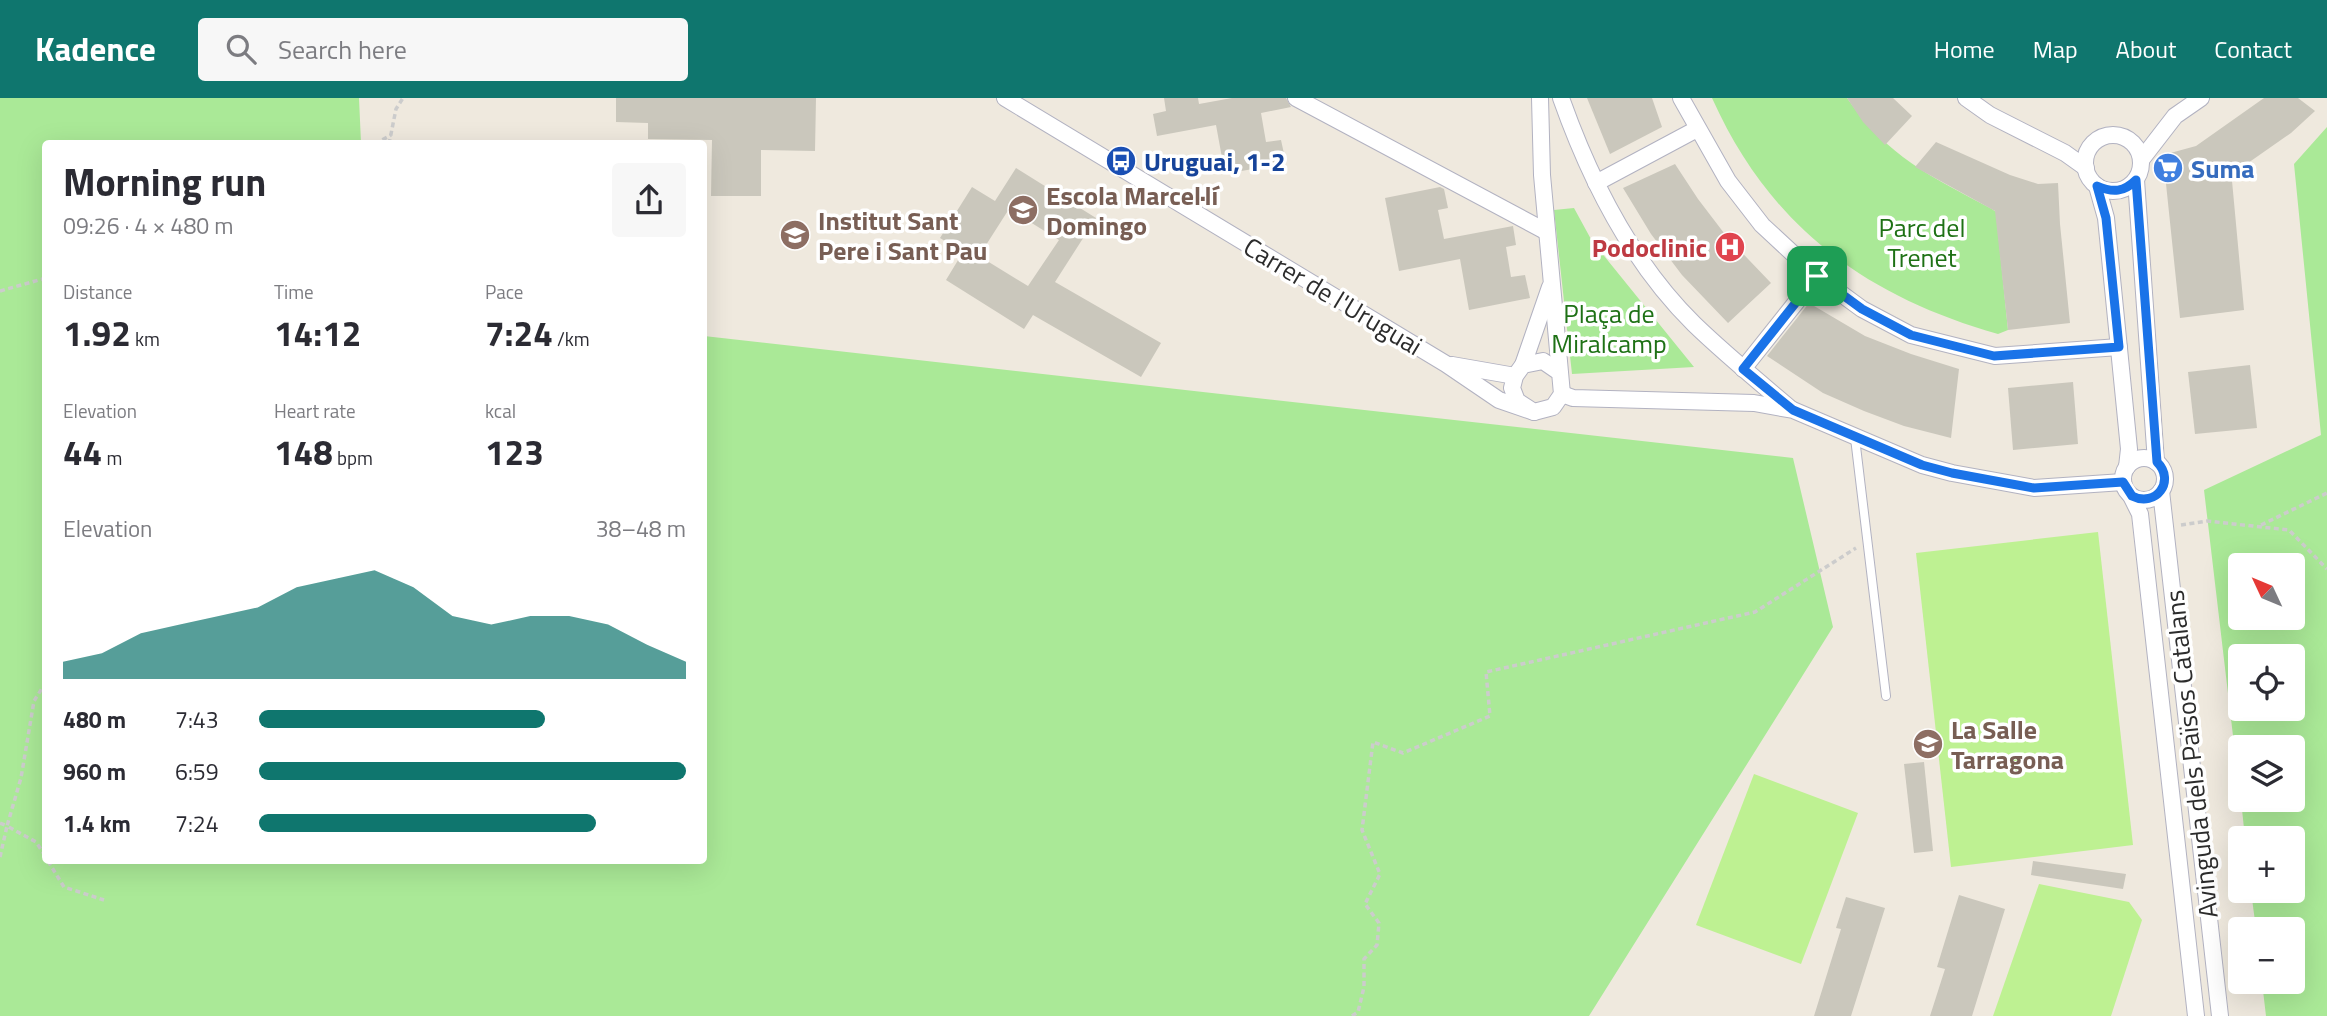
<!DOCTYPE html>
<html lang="en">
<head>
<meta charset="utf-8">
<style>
	:root { --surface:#fff; --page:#f7f7f7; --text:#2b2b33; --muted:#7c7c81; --accent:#0f766e }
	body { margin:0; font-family:"Titillium Web",sans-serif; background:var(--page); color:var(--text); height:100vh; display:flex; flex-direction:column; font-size:26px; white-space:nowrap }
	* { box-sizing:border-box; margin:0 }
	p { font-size:23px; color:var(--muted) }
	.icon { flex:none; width:38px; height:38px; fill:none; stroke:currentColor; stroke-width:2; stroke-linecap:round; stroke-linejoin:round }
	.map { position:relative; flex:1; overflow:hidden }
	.sheet { position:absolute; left:42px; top:42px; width:665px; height:724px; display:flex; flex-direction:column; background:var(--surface); border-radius:7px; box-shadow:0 7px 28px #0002 }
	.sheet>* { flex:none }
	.needle { width:46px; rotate:314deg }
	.controls { position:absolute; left:2228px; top:455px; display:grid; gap:14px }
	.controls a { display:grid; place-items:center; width:77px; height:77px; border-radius:7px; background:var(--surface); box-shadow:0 7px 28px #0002; font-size:35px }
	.pin { position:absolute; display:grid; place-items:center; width:60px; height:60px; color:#fff; margin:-30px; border-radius:14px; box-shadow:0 4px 10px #0006 }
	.round { display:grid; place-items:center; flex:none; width:74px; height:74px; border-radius:7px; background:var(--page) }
	.overview { display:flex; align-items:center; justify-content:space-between; height:119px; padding:0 21px }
	h1 { font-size:38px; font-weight:700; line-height:52px }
	.metrics { display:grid; grid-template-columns:repeat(3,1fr); gap:10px; height:119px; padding:7px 21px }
	.metrics div { display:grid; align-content:center }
	.metrics b { font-size:35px; font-weight:700 }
	.metrics small { font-size:19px; font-weight:400 }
	.metrics p { font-size:19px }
	.chart { height:196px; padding:14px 21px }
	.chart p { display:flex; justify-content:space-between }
	.chart svg { width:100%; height:126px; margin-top:7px; fill:var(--accent); opacity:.7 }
	ul { padding:0 21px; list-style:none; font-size:23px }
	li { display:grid; grid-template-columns:112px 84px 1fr; align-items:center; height:52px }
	li i { height:18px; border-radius:9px; background:var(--accent) }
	header { display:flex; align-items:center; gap:42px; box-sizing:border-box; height:98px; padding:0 35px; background:var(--accent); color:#fff }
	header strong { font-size:33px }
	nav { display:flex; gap:38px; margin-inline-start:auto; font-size:24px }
	.search { width:490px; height:63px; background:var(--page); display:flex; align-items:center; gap:18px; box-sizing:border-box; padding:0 24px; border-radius:7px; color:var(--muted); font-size:26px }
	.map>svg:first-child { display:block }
	.green { fill:#aae997; fill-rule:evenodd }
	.pitch { fill:#bef192 }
	.building { fill:#cac7bc; fill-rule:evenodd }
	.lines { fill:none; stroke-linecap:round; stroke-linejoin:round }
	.lane-casing { stroke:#b2b2c1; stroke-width:10 }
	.street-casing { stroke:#b2b2c1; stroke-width:18 }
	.path { stroke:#ccc; stroke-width:3.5; stroke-dasharray:5 3.5; stroke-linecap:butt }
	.lane { stroke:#fff; stroke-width:8 }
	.street { stroke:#fff; stroke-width:16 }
	.route-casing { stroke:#fff; stroke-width:14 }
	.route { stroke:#1a73e8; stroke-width:9 }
	.labels { text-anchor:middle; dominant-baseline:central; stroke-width:7; stroke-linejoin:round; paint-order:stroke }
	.transit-label { font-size:26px; font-weight:bold; fill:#164399; stroke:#fff; text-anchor:start }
	.shop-label { font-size:26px; font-weight:bold; fill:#366cbe; stroke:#fff; text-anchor:start }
	.education-label { font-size:26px; font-weight:bold; fill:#785e54; stroke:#fff; text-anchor:start }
	.park-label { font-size:26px; fill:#1e7115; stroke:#fff }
	.health-label { font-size:26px; font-weight:bold; fill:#be3a42; stroke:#fff; text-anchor:end }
	.street-label { font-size:26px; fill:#2c2c2c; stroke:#fff }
</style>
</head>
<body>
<header>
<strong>Kadence</strong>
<div class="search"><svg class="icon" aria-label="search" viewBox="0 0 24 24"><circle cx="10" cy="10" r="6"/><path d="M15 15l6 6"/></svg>Search here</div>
<nav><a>Home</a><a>Map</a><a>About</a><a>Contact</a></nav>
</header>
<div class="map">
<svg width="2327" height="918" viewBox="0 0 2327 918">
	<rect width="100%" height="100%" fill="#efe9de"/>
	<!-- green -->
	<g class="green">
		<path d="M0 0H359L361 45 46 46V763H704V238L1793 360 1833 529 1589 918H0Z"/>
		<path d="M1712 0H1847C1888 59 1930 78 1992 111L1996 114 2008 232 1998 236C1865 198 1770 129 1712 0Z"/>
		<path d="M2327 29V918H2266L2262 884H2292V831H2256L2251 793H2292V740H2245L2241 702H2292V649H2240V697L2204 392 2321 337 2294 66ZM2240 467H2292V520H2240ZM2240 558H2292V611H2240Z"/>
		<path d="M1574 110 1592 143 1694 269 1572 276 1554 112Z"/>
	</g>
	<!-- pitch -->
	<g class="pitch">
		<path d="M2098 434 2133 747 1951 769 1916 455Z"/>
		<path d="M1754 676 1858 715 1801 866 1696 827Z"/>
		<path d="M2039 786 2129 804 2142 822 2111 918H1993Z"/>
	</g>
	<!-- building -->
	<g class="building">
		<path d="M616 0H816L815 53 761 52V98H711L712 42 648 41V25L616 24Z"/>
		<path d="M1164 0H1198L1199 6 1232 0H1286L1291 9 1261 15 1266 44 1281 42 1286 65 1225 76 1216 27 1157 38 1153 16 1166 13Z"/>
		<path d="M1587 0H1652L1662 29 1610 56Z"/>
		<path d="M1847 0H1893L1912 18 1885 47 1863 24Z"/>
		<path d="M2264 0H2298L2315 13 2291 35 2248 65 2231 72 2244 212 2180 220 2163 57 2196 48Z"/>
		<path d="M1936 44 2010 77 2038 86 2058 85 2060 126 2070 225 2008 232 1995 113 1915 69Z"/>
		<path d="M1675 66 1698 101 1727 139 1771 185 1728 225 1682 177 1651 136 1623 90Z"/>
		<path d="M1016 70 1096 120 1055 184 1161 245 1141 279 1033 217 1024 231 946 182 963 154 940 140 972 89 995 103ZM1009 111 1059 142 1028 188 979 158Z"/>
		<path d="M1440 89 1444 91 1448 110 1438 112 1444 141 1513 128 1516 147 1506 149 1511 179 1525 177 1530 200 1469 212 1460 161 1399 173 1385 100Z"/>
		<path d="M1809 205 1865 238 1911 256 1959 271 1951 340 1904 328 1864 313 1823 295 1767 258Z"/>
		<path d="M2250 267 2257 330 2195 336 2188 274Z"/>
		<path d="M2073 284 2078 346 2013 352 2008 290Z"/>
		<path d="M1924 664 1933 753 1914 755 1904 666Z"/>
		<path d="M2033 763 2126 776 2123 791 2031 777Z"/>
		<path d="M1959 797 2005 811 1972 918H1930L1945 871 1937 869Z"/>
		<path d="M1846 799 1885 810 1851 918H1814L1841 831 1836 830Z"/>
	</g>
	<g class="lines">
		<!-- lane casing -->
		<g class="lane-casing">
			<path id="lane" d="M1855 340 1886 598"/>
		</g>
		<!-- street casing -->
		<g class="street-casing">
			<g id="street">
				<path d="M1005 0 1446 266 1499 302 1534 314"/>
				<path d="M1296 0 1547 134"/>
				<path d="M1540 0 1542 77 1562 296 1553 309 1534 314 1517 303 1512 290 1515 278 1523 267 1543 263 1559 274"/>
				<path d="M1561 0C1590 82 1631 164 1694 226 1725 256 1758 283 1791 311"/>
				<path d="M1681 0 1728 83 1762 127 1817 178 1862 211 1911 237 1995 258 2119 249"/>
				<path d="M1966 0 1990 17 2065 55 2086 70"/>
				<circle cx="2113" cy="65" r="28"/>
				<path d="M2141 62 2175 18 2201 0"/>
				<path d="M2136 82 2156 364"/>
				<path d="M1596 85 1697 31"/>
				<path d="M2097 88 2106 120 2129 351 2127 369"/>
				<path d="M1452 267 1515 278"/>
				<path d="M1523 267 1550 189"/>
				<path d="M1743 271 1817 178"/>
				<path d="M1562 296 1573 300 1754 305 1793 312 1922 367 1952 375 2034 390 2123 384"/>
				<circle cx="2144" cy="381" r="21"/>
				<path d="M2161 393 2220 918"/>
				<path d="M2131 398 2140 416 2196 918"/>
			</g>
		</g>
		<!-- path -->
		<g class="path">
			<path d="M375 46 391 37"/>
			<path d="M389 46 396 11 403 0"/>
			<path d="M0 193 46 180"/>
			<path d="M2181 427 2207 423 2289 432 2327 471"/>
			<path d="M2261 427 2327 395"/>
			<path d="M0 725 7 728 21 680 34 603 46 584"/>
			<path d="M0 759 7 728 36 744 46 759"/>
			<path d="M48 763 64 789 104 802"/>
			<path d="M1352 918 1358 914 1364 889V861L1377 847 1379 825 1365 806 1380 776 1362 732 1373 644 1403 655 1490 618 1486 574 1755 514 1856 450"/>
		</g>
		<!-- lane -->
		<use href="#lane" class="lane"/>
		<!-- street -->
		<use href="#street" class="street"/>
	</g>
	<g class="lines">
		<!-- route casing -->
		<g class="route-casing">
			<path id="route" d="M2136 82 2157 364C2176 383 2156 410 2132 398L2123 384 2034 390 1952 375 1922 367 1793 312 1743 271 1817 178 1862 211 1911 237 1994 258 2119 249 2106 120 2097 88C2113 95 2124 94 2136 82Z"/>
		</g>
		<!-- route -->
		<use href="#route" class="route"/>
	</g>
	<!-- icons -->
	<defs>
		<g id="bus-disc" transform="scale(1.575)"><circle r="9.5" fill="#1a4fb4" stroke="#fff"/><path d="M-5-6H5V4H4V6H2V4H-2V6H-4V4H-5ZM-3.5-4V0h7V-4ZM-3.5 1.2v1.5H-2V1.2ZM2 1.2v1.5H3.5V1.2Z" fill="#fff"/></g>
		<g id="supermarket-disc" transform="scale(1.575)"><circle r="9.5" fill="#3f7fe0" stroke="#fff"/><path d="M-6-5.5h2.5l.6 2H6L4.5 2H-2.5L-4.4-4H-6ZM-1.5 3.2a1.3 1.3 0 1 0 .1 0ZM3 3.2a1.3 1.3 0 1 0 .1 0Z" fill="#fff"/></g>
		<g id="school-disc" transform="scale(1.575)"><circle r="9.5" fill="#8d6e63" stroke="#fff"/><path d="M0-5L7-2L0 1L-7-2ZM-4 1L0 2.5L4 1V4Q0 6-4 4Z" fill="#fff"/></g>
		<g id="hospital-disc" transform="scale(1.575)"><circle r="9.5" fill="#e0444e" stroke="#fff"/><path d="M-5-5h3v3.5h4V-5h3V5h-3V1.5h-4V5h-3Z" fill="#fff"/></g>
	</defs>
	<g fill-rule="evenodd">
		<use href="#bus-disc" x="1121" y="63"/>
		<use href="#supermarket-disc" x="2168" y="70"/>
		<use href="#school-disc" x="1023" y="112"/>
		<use href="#school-disc" x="795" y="137"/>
		<use href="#hospital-disc" x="1730" y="149"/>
		<use href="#school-disc" x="1928" y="646"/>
	</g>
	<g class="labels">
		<!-- transit labels -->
		<g class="transit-label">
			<text x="1144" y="63">Uruguai, 1-2</text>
		</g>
		<!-- shop labels -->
		<g class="shop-label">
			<text x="2191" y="70">Suma</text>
		</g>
		<!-- education labels -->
		<g class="education-label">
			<text x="1046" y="97">Escola Marcel·lí<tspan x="1046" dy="30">Domingo</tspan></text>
			<text x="818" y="122">Institut Sant<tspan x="818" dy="30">Pere i Sant Pau</tspan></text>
			<text x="1951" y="631">La Salle<tspan x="1951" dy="30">Tarragona</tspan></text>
		</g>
		<!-- park labels -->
		<g class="park-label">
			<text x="1922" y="129">Parc del<tspan x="1922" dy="30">Trenet</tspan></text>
			<text x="1609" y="215">Plaça de<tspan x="1609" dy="30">Miralcamp</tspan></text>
		</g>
		<!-- health labels -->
		<g class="health-label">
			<text x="1707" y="149">Podoclinic</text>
		</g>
		<!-- street labels -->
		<g class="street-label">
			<text transform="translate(1333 198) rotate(31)">Carrer de l'Uruguai</text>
			<text transform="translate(2191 656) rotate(-96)">Avinguda dels Països Catalans</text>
		</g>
	</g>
</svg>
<div class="controls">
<a><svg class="needle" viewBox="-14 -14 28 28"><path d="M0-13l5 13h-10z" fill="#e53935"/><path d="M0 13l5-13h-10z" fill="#7c7c81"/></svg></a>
<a><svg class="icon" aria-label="locate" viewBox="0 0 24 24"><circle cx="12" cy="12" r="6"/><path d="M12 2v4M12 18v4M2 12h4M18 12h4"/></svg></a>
<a><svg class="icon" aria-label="layers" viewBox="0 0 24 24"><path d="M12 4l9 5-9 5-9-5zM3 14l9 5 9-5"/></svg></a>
<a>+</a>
<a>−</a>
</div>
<div class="pin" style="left:1817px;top:178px;background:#1e9e55"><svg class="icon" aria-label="arrive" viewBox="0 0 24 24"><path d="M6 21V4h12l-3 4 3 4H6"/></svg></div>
<section class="sheet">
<div class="overview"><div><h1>Morning run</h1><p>09:26 · 4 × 480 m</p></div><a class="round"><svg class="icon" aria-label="share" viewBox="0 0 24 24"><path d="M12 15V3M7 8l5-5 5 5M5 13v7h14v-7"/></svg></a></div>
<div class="metrics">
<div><p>Distance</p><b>1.92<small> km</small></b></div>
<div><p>Time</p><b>14:12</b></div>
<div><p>Pace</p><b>7:24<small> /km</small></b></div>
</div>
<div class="metrics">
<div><p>Elevation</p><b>44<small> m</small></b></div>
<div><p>Heart rate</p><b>148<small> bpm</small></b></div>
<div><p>kcal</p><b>123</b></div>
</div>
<div class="chart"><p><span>Elevation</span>38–48 m</p>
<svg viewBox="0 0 160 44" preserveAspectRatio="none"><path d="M0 44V38L10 35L20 28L30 25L40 22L50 19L60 12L70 9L80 6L90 12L100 22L110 25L120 22L130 22L140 25L150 32L160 38V44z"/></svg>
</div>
<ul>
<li><b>480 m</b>7:43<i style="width:67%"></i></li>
<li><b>960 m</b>6:59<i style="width:100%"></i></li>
<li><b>1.4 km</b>7:24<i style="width:79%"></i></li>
</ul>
</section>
</div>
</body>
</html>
